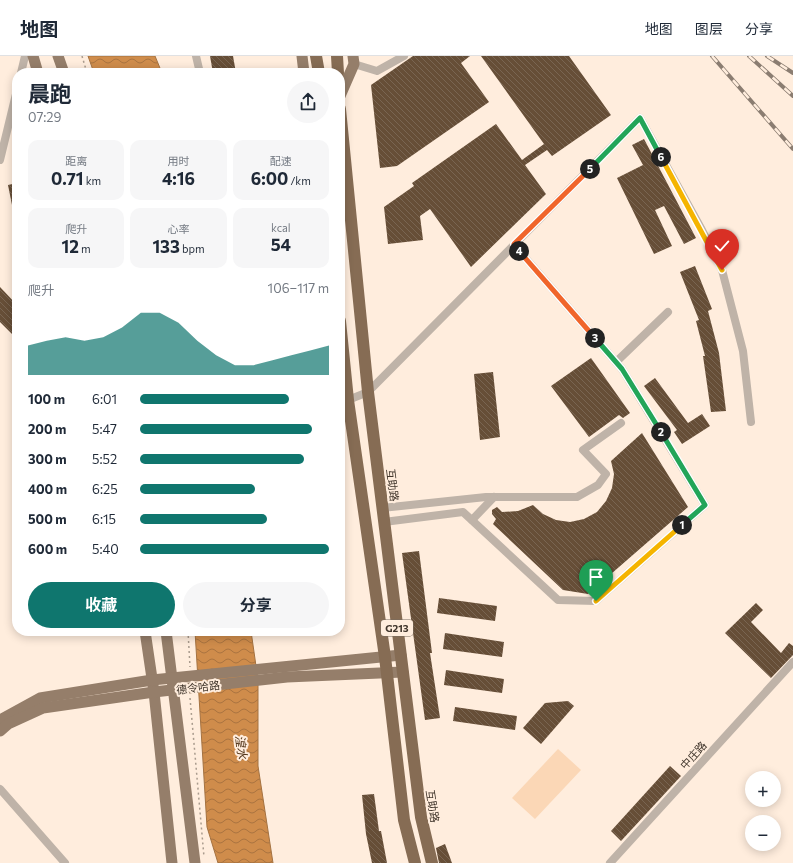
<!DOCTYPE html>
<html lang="zh">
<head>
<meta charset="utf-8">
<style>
	:root { --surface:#fff; --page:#f6f6f7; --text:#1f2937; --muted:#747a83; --line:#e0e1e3; --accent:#0f766e }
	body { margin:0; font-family:Commissioner,"Noto Sans SC",sans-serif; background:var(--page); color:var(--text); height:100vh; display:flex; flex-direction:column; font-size:15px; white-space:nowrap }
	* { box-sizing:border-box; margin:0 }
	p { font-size:13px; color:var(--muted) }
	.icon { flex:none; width:22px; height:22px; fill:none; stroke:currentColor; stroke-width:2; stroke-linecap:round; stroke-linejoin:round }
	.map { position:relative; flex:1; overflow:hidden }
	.details { position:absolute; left:12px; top:12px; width:333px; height:568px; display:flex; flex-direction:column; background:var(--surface); border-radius:16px; box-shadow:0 2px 10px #0003 }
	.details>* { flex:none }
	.buttons { position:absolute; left:745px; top:715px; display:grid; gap:8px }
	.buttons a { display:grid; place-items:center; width:36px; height:36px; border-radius:50%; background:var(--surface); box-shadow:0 2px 10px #0003; font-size:20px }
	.pin { position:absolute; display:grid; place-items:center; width:34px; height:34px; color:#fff; margin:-41px -17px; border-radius:50% 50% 50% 0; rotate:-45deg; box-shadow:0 0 4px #0007 }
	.pin .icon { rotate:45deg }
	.km { position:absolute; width:20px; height:20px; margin:-10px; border-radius:50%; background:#222; color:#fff; font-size:11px; line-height:20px; text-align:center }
	.round { display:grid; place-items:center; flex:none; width:42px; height:42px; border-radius:21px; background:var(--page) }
	.head { display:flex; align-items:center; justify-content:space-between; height:68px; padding:0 16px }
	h1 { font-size:22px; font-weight:700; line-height:30px }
	.metrics { display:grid; grid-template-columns:repeat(3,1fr); gap:6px; height:68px; padding:4px 16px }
	.metrics div { display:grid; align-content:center; border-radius:10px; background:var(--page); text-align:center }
	.metrics b { font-size:17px; font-weight:700 }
	.metrics small { font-size:11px; font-weight:400 }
	.metrics p { font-size:11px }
	.chart { height:112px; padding:8px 16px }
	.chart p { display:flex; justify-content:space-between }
	.chart svg { width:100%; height:72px; margin-top:4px; fill:var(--accent); opacity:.7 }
	.button { display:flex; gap:8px; margin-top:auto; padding:8px 16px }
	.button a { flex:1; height:46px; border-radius:24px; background:var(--accent); color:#fff; font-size:16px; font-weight:700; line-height:46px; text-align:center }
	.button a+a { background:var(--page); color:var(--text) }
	ul { padding:0 16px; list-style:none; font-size:13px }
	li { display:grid; grid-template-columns:64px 48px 1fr; align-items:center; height:30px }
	li i { height:10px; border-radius:5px; background:var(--accent) }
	header { display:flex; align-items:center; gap:24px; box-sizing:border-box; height:56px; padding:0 20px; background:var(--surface); border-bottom:1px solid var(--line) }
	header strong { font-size:19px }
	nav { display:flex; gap:22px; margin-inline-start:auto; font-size:14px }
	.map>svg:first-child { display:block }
	.pitch { fill:#fbd7b6 }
	.water { fill:url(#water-waves); stroke:#a47241 }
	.building { fill:url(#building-back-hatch) }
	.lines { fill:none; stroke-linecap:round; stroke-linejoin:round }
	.path { stroke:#a99b8d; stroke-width:1.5; stroke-dasharray:2 3; stroke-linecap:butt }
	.minor { stroke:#bfb3a8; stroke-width:8 }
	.major { stroke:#957e6a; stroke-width:11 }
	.highway { stroke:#866c54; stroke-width:12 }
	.rail-casing { stroke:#8b7d71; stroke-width:4 }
	.rail { stroke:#ffeddd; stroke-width:2.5; stroke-dasharray:8; stroke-linecap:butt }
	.split-1-casing { stroke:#fff; stroke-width:8 }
	.split-2-casing { stroke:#fff; stroke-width:8 }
	.split-3-casing { stroke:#fff; stroke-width:8 }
	.split-4-casing { stroke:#fff; stroke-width:8 }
	.split-5-casing { stroke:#fff; stroke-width:8 }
	.split-6-casing { stroke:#fff; stroke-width:8 }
	.split-7-casing { stroke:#fff; stroke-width:8 }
	.split-1 { stroke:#f5b400; stroke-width:5 }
	.split-2 { stroke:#22a559; stroke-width:5 }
	.split-3 { stroke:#22a559; stroke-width:5 }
	.split-4 { stroke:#f0652b; stroke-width:5 }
	.split-5 { stroke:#f0652b; stroke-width:5 }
	.split-6 { stroke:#22a559; stroke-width:5 }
	.split-7 { stroke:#f5b400; stroke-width:5 }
	.labels { text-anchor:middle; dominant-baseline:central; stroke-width:4; stroke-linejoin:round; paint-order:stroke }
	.shield { fill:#ffeddd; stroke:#796c60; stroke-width:1 }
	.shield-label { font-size:10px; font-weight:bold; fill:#40352b }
	.street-label { font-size:11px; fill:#40352b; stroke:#ffeddd }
	.water-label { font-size:12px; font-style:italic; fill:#54371b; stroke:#ffeddd }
</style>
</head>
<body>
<header>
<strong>地图</strong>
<nav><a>地图</a><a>图层</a><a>分享</a></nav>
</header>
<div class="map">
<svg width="793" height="807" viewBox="0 0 793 807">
	<defs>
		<pattern id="water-waves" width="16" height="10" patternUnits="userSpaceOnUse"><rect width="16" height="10" fill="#cf8c4b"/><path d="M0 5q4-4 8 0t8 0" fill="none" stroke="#a9733f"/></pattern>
		<pattern id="building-back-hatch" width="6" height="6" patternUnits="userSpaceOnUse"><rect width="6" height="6" fill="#664e37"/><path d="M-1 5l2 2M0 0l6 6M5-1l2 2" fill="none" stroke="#796552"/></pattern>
	</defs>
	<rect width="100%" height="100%" fill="#ffeddd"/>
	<!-- pitch -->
	<path class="pitch" d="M558 693 581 714 535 763 512 742Z"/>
	<!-- water -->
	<g class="water">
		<path d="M88 0H155L162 17H94Z"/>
		<path d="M195 575H251L258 624V710L273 807H218L207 771Z"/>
	</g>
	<!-- building -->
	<g class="building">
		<path d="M210 0H233L236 17H213Z"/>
		<path d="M413 0H470L461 7 489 46 397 110 380 112 371 29Z"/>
		<path d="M481 0H569L611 59 552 100 547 94 525 109 546 138 471 211 430 153 420 160 423 184 388 188 384 151 414 130 412 127 496 68 522 104 544 88Z"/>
		<path d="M644 83 696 182 684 188 664 150 655 154 672 190 654 198 617 122 643 109 632 89Z"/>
		<path d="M17 127V158L14 159 8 129Z"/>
		<path d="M695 210 712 253 708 255 719 297 726 355 711 356 703 300H705L696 265 699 264 680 216Z"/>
		<path d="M0 231 17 249V273L12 278 0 266Z"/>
		<path d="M591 302 630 357 623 362 619 359 589 381 551 330Z"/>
		<path d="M493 316 500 381 480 384 474 318Z"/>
		<path d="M655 322 688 367 702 358 710 370 682 388 674 376 677 374 644 330Z"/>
		<path d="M642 377 688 451 588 538 563 534 493 468 496 463 492 458V454L497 451 502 456 518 455 533 449 543 458 556 464 570 466 584 463 597 456 606 445 612 432 614 418 611 405Z"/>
		<path d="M419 495 432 597H430L440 662 425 664 402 497Z"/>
		<path d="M439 542 497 550 495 565 437 557Z"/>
		<path d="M756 547 763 554 751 566 781 597 789 587 793 590V599L771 622 725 577Z"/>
		<path d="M445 577 504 586 502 601 443 593Z"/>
		<path d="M446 614 504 623 502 637 444 629Z"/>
		<path d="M568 645 574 650 541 688 523 672 545 647Z"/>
		<path d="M455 651 517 660 515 674 453 665Z"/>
		<path d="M670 710 681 720 621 785 611 775Z"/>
		<path d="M374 738 379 775H381L387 807H372L366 778 362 739Z"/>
		<path d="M445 788 452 807H439L436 792Z"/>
	</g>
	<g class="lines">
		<!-- path -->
		<g class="path">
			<path d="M82 0 87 17"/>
			<path d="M188 575 190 611"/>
			<path d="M190 642 204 801"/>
		</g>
		<!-- minor -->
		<g class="minor">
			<path d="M196 0 200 17"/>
			<path d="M354 8 377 15 404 0"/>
			<path d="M21 17 25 0"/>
			<path d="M0 104 17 34"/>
			<path d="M616 306 668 256"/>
			<path d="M348 344 368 336 640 62 702 174 722 214 743 295 751 366"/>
			<path d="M382 452 486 441H577L598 429 606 418 583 394 621 367"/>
			<path d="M472 464 494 441"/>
			<path d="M384 466 463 456 558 544 596 545 705 449 622 313 514 189"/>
			<path d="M0 733 65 807"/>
			<path d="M610 807 793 606"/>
		</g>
		<!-- major -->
		<g class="major">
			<path d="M33 0 38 17"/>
			<path d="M58 0 64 17"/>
			<path d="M302 0 304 17"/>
			<path d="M340 40 354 8 353 0"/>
			<path d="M145 575 154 636 172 807"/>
			<path d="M166 575 195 807"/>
			<path d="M0 664 40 642 152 624 401 599"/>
			<path d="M0 675 8 668 43 652 154 636 287 621 403 616"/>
		</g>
		<!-- highway -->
		<g class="highway">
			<path d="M316 0 319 17"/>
			<path d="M337 0 338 17"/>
			<path d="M340 53 368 336 421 761 432 807"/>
			<path d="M340 265 348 344 385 601 404 764 415 807"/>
		</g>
		<!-- rail casing -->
		<g class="rail-casing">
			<g id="rail">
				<path d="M712 0 793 93"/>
				<path d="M749 0 793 40"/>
				<path d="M767 0 793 17"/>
			</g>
		</g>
		<!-- rail -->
		<use href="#rail" class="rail"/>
	</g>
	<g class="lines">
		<!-- split-1 casing -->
		<g class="split-1-casing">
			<path id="split-1" d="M596 545 682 469"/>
		</g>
		<!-- split-2 casing -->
		<g class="split-2-casing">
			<path id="split-2" d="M661 376 705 449 682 469"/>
		</g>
		<!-- split-3 casing -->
		<g class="split-3-casing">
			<path id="split-3" d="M595 282 622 313 661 376"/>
		</g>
		<!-- split-4 casing -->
		<g class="split-4-casing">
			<path id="split-4" d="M519 195 595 282"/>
		</g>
		<!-- split-5 casing -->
		<g class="split-5-casing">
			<path id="split-5" d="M519 195 514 188 590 113"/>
		</g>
		<!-- split-6 casing -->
		<g class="split-6-casing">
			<path id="split-6" d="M590 113 640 62 661 101"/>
		</g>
		<!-- split-7 casing -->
		<g class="split-7-casing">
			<path id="split-7" d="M661 101 722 214"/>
		</g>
		<!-- split-1 -->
		<use href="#split-1" class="split-1"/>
		<!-- split-2 -->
		<use href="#split-2" class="split-2"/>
		<!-- split-3 -->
		<use href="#split-3" class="split-3"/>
		<!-- split-4 -->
		<use href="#split-4" class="split-4"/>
		<!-- split-5 -->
		<use href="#split-5" class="split-5"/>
		<!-- split-6 -->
		<use href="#split-6" class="split-6"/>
		<!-- split-7 -->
		<use href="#split-7" class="split-7"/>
	</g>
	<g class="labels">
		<!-- shield labels -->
		<rect class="shield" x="381" y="564" width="32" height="16" rx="3"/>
		<g class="shield-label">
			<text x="397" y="572">G213</text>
		</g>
		<!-- street labels -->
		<g class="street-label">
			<text transform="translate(393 429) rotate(83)">互助路</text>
			<text transform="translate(198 631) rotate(-7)">德令哈路</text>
			<text transform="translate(693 699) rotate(-48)">中庄路</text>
			<text transform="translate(433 750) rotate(81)">互助路</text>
		</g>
		<!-- water labels -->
		<g class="water-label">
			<text transform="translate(242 691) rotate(83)">湟水</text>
		</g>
	</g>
</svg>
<div class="buttons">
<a>+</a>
<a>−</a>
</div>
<div class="pin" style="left:596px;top:545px;background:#1e9e55"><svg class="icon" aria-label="arrive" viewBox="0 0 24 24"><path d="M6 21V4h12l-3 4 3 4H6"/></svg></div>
<div class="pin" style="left:722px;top:214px;background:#d93025"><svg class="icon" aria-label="check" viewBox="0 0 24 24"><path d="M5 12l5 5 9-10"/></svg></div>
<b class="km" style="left:682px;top:469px">1</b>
<b class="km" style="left:661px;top:376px">2</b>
<b class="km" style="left:595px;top:282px">3</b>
<b class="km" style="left:519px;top:195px">4</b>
<b class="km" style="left:590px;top:113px">5</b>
<b class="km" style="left:661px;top:101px">6</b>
<section class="details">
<div class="head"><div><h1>晨跑</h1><p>07:29</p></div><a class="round"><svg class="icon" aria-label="share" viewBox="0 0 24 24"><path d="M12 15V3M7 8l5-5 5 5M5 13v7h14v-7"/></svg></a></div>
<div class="metrics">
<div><p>距离</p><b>0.71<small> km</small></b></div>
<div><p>用时</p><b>4:16</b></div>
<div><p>配速</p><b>6:00<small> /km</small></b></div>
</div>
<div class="metrics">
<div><p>爬升</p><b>12<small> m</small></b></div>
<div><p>心率</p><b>133<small> bpm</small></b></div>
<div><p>kcal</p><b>54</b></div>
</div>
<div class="chart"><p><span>爬升</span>106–117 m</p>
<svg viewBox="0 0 160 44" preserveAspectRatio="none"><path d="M0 44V26L10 23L20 21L30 23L40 21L50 15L60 6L70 6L80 12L90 23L100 32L110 38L120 38L130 35L140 32L150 29L160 26V44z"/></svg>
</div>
<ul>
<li><b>100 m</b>6:01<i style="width:79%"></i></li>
<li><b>200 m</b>5:47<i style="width:91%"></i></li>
<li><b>300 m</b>5:52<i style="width:87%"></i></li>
<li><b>400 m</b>6:25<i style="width:61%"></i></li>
<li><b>500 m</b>6:15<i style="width:67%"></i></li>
<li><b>600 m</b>5:40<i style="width:100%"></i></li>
</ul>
<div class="button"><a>收藏</a><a>分享</a></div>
</section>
</div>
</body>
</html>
